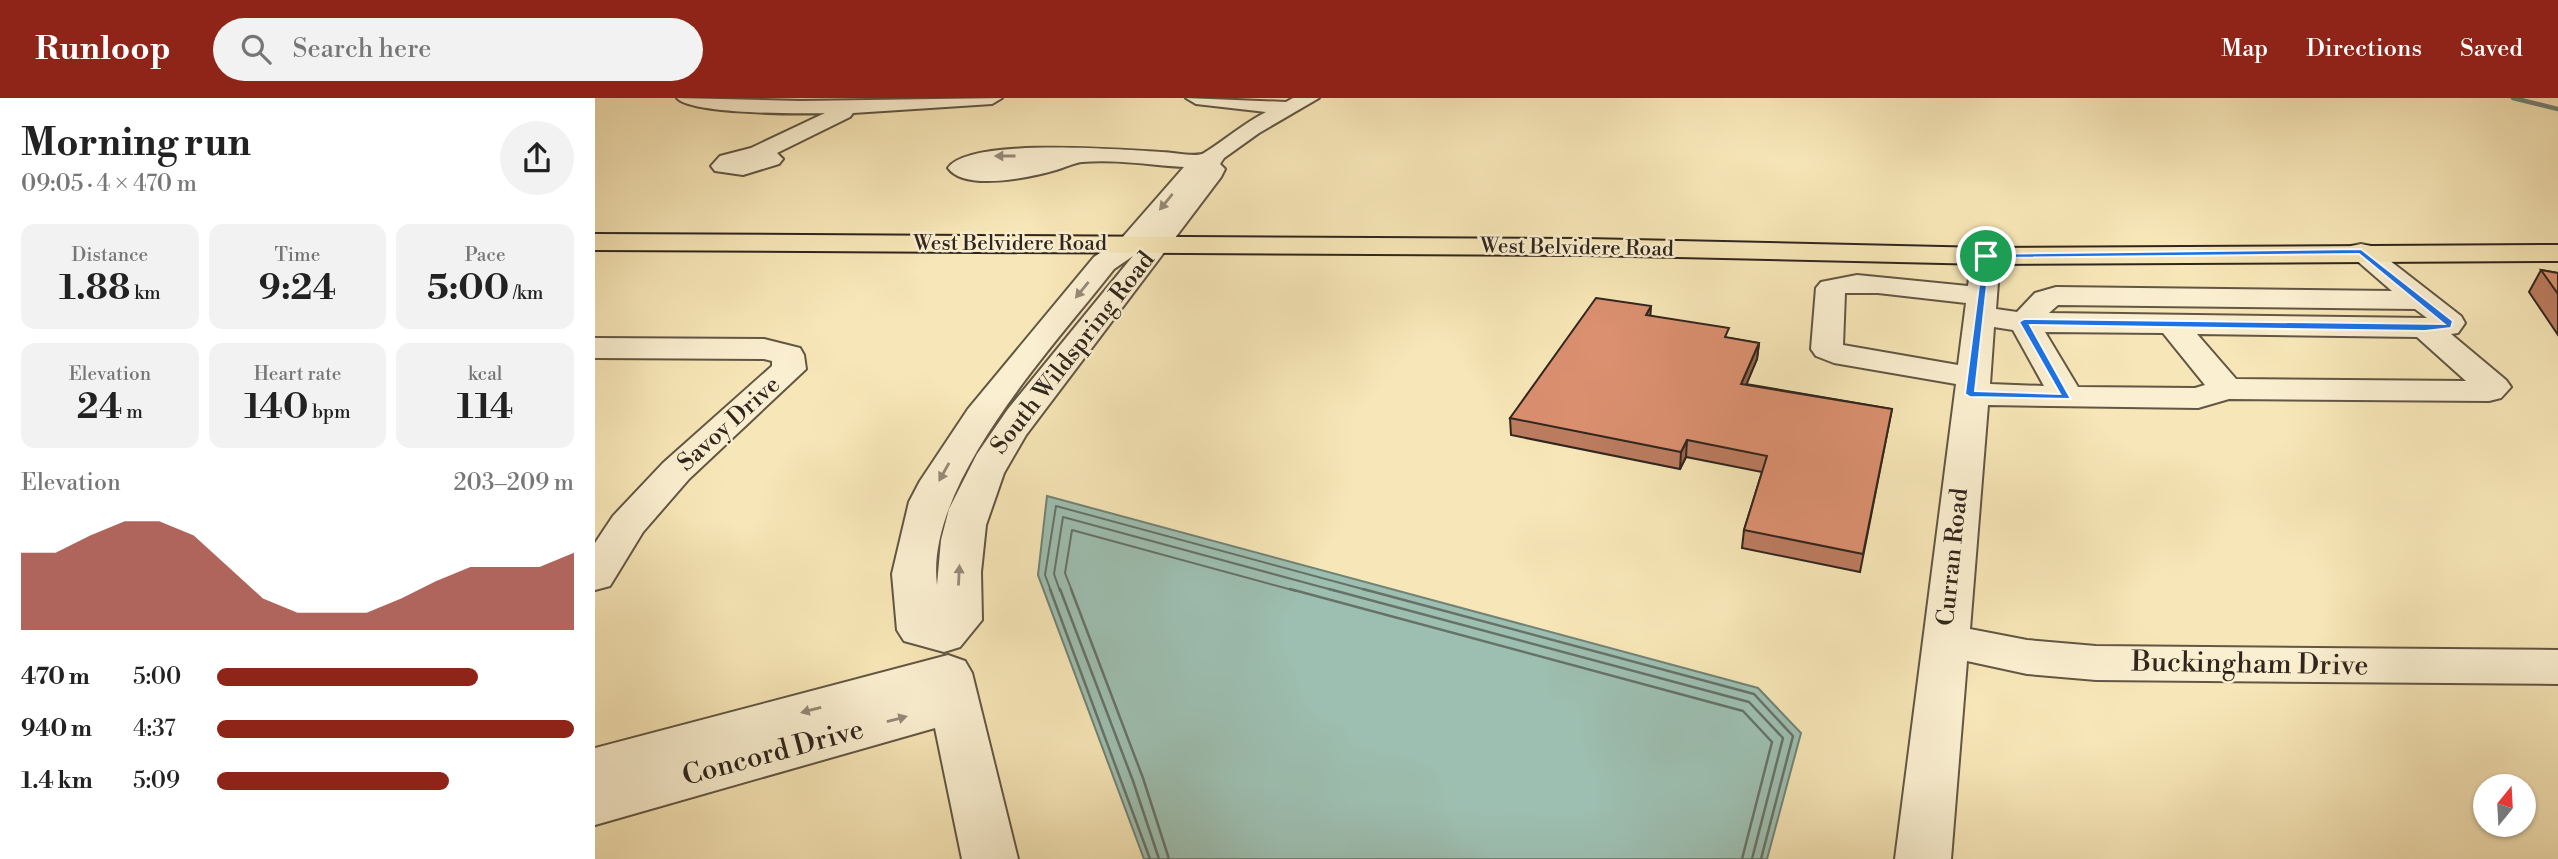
<!DOCTYPE html>
<html lang="en">
<head>
<meta charset="utf-8">
<style>
	:root { --surface:#fff; --page:#f2f2f2; --text:#222; --muted:#767676; --accent:#8f2418 }
	body { margin:0; font-family:"Libre Bodoni",serif; background:var(--page); color:var(--text); height:100vh; display:flex; flex-direction:column; font-size:26px; white-space:nowrap }
	* { box-sizing:border-box; margin:0 }
	p { font-size:23px; color:var(--muted) }
	.icon { flex:none; width:38px; height:38px; fill:none; stroke:currentColor; stroke-width:2; stroke-linecap:round; stroke-linejoin:round }
	.map { position:relative; flex:1; overflow:hidden }
	.side { display:flex; flex-direction:column; background:var(--surface); width:595px }
	.side>* { flex:none }
	.needle { width:46px; rotate:18deg }
	.controls { position:absolute; left:1878px; top:676px; display:grid; gap:14px }
	.controls a { display:grid; place-items:center; width:63px; height:63px; border-radius:50%; background:var(--surface); box-shadow:0 2px 5px #0004; font-size:35px }
	.pin { position:absolute; display:grid; place-items:center; width:60px; height:60px; color:#fff; margin:-30px; border:4px solid #fff; border-radius:50%; box-shadow:0 2px 7px #0007 }
	.round { display:grid; place-items:center; flex:none; width:74px; height:74px; border-radius:37px; background:var(--page) }
	.overview { display:flex; align-items:center; justify-content:space-between; height:119px; padding:0 21px }
	h1 { font-size:38px; font-weight:800; line-height:52px }
	.figures { display:grid; grid-template-columns:repeat(3,1fr); gap:10px; height:119px; padding:7px 21px }
	.figures div { display:grid; align-content:center; border-radius:14px; background:var(--page); text-align:center }
	.figures b { font-size:35px; font-weight:800 }
	.figures small { font-size:19px; font-weight:400 }
	.figures p { font-size:19px }
	.chart { height:196px; padding:14px 21px }
	.chart p { display:flex; justify-content:space-between }
	.chart svg { width:100%; height:126px; margin-top:7px; fill:var(--accent); opacity:.7 }
	ul { padding:0 21px; list-style:none; font-size:23px }
	li { display:grid; grid-template-columns:112px 84px 1fr; align-items:center; height:52px }
	li i { height:18px; border-radius:9px; background:var(--accent) }
	header { display:flex; align-items:center; gap:42px; box-sizing:border-box; height:98px; padding:0 35px; background:var(--accent); color:#fff }
	header strong { font-size:33px }
	nav { display:flex; gap:38px; margin-inline-start:auto; font-size:24px }
	.search { width:490px; height:63px; background:var(--page); display:flex; align-items:center; gap:18px; box-sizing:border-box; padding:0 24px; border-radius:38px; color:var(--muted); font-size:26px }
	main { display:flex; flex:1; min-height:0 }
	.map>svg:first-child { display:block }
	.water { fill:#9dbfb1; stroke:#718276; stroke-width:2 }
	.lines { fill:none; stroke-linecap:round; stroke-linejoin:round }
	.shore-far1 { stroke:#667268; stroke-width:2 }
	.shore { stroke:#667268; stroke-width:2.5 }
	.stream { stroke:#718276; stroke-width:4.5 }
	.minor-casing { stroke:#625644; stroke-width:4 }
	.major-casing { stroke:#30261e; stroke-width:4 }
	.minor { fill:#faefd0; fill-rule:evenodd }
	.major { fill:#f7e6b7; fill-rule:evenodd }
	.wall { fill:#bc7c60; stroke:#30261e; stroke-width:2 }
	.shaded-wall { fill:#99654e; stroke:#30261e; stroke-width:2 }
	.building { fill:#db9070; stroke:#30261e; stroke-width:2 }
	.oneway { fill:#958a77 }
	.route { fill:#1a73e8; stroke:#fff; stroke-width:2; fill-rule:evenodd }
	.labels { text-anchor:middle; dominant-baseline:central; stroke-width:5; stroke-linejoin:round; paint-order:stroke }
	.far-street-label { font-size:21px; fill:#30261e; stroke:#faefd0 }
	.street-label { font-size:24px; fill:#30261e; stroke:#faefd0 }
	.near-street-label { font-size:28px; fill:#30261e; stroke:#faefd0 }
</style>
</head>
<body>
<header>
<strong>Runloop</strong>
<div class="search"><svg class="icon" aria-label="search" viewBox="0 0 24 24"><circle cx="10" cy="10" r="6"/><path d="M15 15l6 6"/></svg>Search here</div>
<nav><a>Map</a><a>Directions</a><a>Saved</a></nav>
</header>
<main>
<section class="side">
<div class="overview"><div><h1>Morning run</h1><p>09:05 · 4 × 470 m</p></div><a class="round"><svg class="icon" aria-label="share" viewBox="0 0 24 24"><path d="M12 15V3M7 8l5-5 5 5M5 13v7h14v-7"/></svg></a></div>
<div class="figures">
<div><p>Distance</p><b>1.88<small> km</small></b></div>
<div><p>Time</p><b>9:24</b></div>
<div><p>Pace</p><b>5:00<small> /km</small></b></div>
</div>
<div class="figures">
<div><p>Elevation</p><b>24<small> m</small></b></div>
<div><p>Heart rate</p><b>140<small> bpm</small></b></div>
<div><p>kcal</p><b>114</b></div>
</div>
<div class="chart"><p><span>Elevation</span>203–209 m</p>
<svg viewBox="0 0 160 44" preserveAspectRatio="none"><path d="M0 44V17L10 17L20 11L30 6L40 6L50 11L60 22L70 33L80 38L90 38L100 38L110 33L120 27L130 22L140 22L150 22L160 17V44z"/></svg>
</div>
<ul>
<li><b>470 m</b>5:00<i style="width:73%"></i></li>
<li><b>940 m</b>4:37<i style="width:100%"></i></li>
<li><b>1.4 km</b>5:09<i style="width:65%"></i></li>
</ul>
</section>
<div class="map">
<svg width="1963" height="761" viewBox="0 0 1963 761">
	<rect width="100%" height="100%" fill="#f7e6b7"/>
	<filter id="stains"><feTurbulence type="fractalNoise" baseFrequency=".00286" numOctaves="4"/><feColorMatrix values="0 0 0 0 .2 0 0 0 0 .09 0 0 0 0 .02 0 0 0 .5 -.17"/></filter>
	<radialGradient id="worn" r=".72"><stop offset=".6" stop-color="#630" stop-opacity="0"/><stop offset="1" stop-color="#630" stop-opacity=".3"/></radialGradient>
	<!-- water -->
	<path class="water" d="M452 398 1163 590 1206 635 1172 761H549L443 477Z"/>
	<g class="lines">
		<!-- shore-far1 -->
		<g class="shore-far1">
			<path d="M456 493 450 477 461 408 775 493"/>
			<path d="M465 493 459 476 468 419 741 493"/>
			<path d="M477 493 470 475 477 432 701 493"/>
		</g>
		<!-- shore -->
		<g class="shore">
			<path d="M455 491 555 761"/>
			<path d="M465 491 538 683 564 761"/>
			<path d="M476 491 548 680 574 761"/>
			<path d="M695 491 1148 613 1177 644 1147 761"/>
			<path d="M734 491 1154 604 1188 640 1157 761"/>
			<path d="M768 491 1159 596 1198 638 1166 761"/>
		</g>
		<!-- stream -->
		<path class="stream" d="M1918 0 1963 11"/>
		<!-- minor casing -->
		<g class="minor-casing">
			<g id="minor">
				<path d="M82 0 206 3 407 0 397 6 258 15 255 19 182 55 188 61 184 66 148 77 120 73 116 68 125 58 156 50 230 15C206 16 94 16 82 0Z"/>
				<path d="M591 0 691 4 698 0H724L664 35 629 60 625 66 630 71 626 79 431 337 409 375 391 427 386 474 387 522 365 549 349 554 309 543 302 532 297 476 314 404 325 383 373 311 499 159 526 141 589 69C555 67 520 61 487 64 478 65 469 70 461 72 437 79 370 94 353 70 374 39 529 52 567 54 577 54 602 60 609 55 630 42 649 25 671 14L601 6ZM538 158 413 311 382 356 354 411 346 442 342 487C329 386 459 248 519 171Z"/>
				<path d="M1766 146 1776 148 1866 218 1870 225 1863 235 1856 236 1911 282 1916 289 1906 300 1894 303 1634 301 1603 310 1393 307 1375 531 1432 542 1501 548 1963 552V586L1501 582 1432 576 1372 563 1356 761H1300L1361 286 1239 265 1221 258 1216 251 1221 190 1226 184 1262 177 1373 188 1377 158 1381 152H1401L1405 158 1401 211 1422 214 1440 195 1461 189 1797 193 1752 154 1756 148ZM1250 195H1283L1371 205 1363 267 1248 247ZM1463 207 1820 211 1832 220 1454 215ZM1399 229 1418 232 1449 288 1395 286ZM1450 234 1568 235 1610 287 1600 290 1483 289ZM1602 236 1822 239 1871 283 1641 281Z"/>
				<path d="M0 240 169 241 205 250 209 257 211 271 94 381 48 434 15 488 0 492V445L18 418 68 365 177 268V263L169 261 0 260Z"/>
				<path d="M353 557 370 563 377 575 423 761H367L340 630 0 727V650Z"/>
			</g>
		</g>
		<!-- major casing -->
		<g class="major-casing">
			<path id="major" d="M0 136 991 141 1391 150 1963 147V163L1391 166 991 157 0 152Z"/>
		</g>
		<!-- minor -->
		<use href="#minor" class="minor"/>
		<!-- major -->
		<use href="#major" class="major"/>
	</g>
	<!-- wall -->
	<g class="wall">
		<path d="M1946 172 1963 175V237L1934 194Z"/>
		<path d="M1056 218 1133 240 1164 245 1162 261 1151 286 1297 311 1265 474 1147 450 1149 432 1167 374 1091 359 1085 371 916 337 915 320Z"/>
	</g>
	<!-- shaded-wall -->
	<g class="shaded-wall">
		<path d="M1056 208 1055 224 1051 217Z"/>
		<path d="M1164 245 1162 261 1145 302 1146 286Z"/>
		<path d="M1092 342 1091 359 1085 371 1086 354Z"/>
	</g>
	<!-- building -->
	<g class="building">
		<path d="M1946 172 1963 175V196Z"/>
		<path d="M1001 200 1056 208 1051 217 1134 230 1130 239 1164 245 1146 286 1297 311 1268 456 1149 432 1172 358 1092 342 1086 354 915 320Z"/>
	</g>
	<!-- one-way arrows -->
	<defs><path id="oneway-solid" d="M-6-.8H1V-3.2L6.5 0L1 3.2V.8H-6Z" transform="scale(1.75)"/></defs>
	<g class="oneway">
		<use href="#oneway-solid" transform="translate(410 58) rotate(-180)"/>
		<use href="#oneway-solid" transform="translate(571 104) rotate(129)"/>
		<use href="#oneway-solid" transform="translate(487 192) rotate(129)"/>
		<use href="#oneway-solid" transform="translate(349 374) rotate(119)"/>
		<use href="#oneway-solid" transform="translate(364 477) rotate(-87)"/>
		<use href="#oneway-solid" transform="translate(216 612) rotate(165)"/>
		<use href="#oneway-solid" transform="translate(302 621) rotate(-15)"/>
	</g>
	<!-- route -->
	<path class="route" d="M1766 151 1858 223 1856 230 1830 233 1435 227 1476 301 1375 299 1370 296 1388 156ZM1764 156 1849 226 1429 221 1424 224 1465 296 1380 293 1395 160Z"/>
	<g class="labels">
		<!-- far-street labels -->
		<g class="far-street-label">
			<text x="415" y="146">West Belvidere Road</text>
			<text transform="translate(982 150) rotate(1)">West Belvidere Road</text>
		</g>
		<!-- street labels -->
		<g class="street-label">
			<text transform="translate(478 255) rotate(-52)">South Wildspring Road</text>
			<text transform="translate(134 326) rotate(-42)">Savoy Drive</text>
			<text transform="translate(1358 459) rotate(-84)">Curran Road</text>
		</g>
		<!-- near-street labels -->
		<g class="near-street-label">
			<text transform="translate(1655 566) rotate(1)">Buckingham Drive</text>
			<text transform="translate(178 655) rotate(-15)">Concord Drive</text>
		</g>
	</g>
	<rect width="100%" height="100%" filter="url(#stains)"/>
	<rect width="100%" height="100%" fill="url(#worn)"/>
</svg>
<div class="controls">
<a><svg class="needle" viewBox="-14 -14 28 28"><path d="M0-13l5 13h-10z" fill="#e53935"/><path d="M0 13l5-13h-10z" fill="#767676"/></svg></a>
</div>
<div class="pin" style="left:1391px;top:158px;background:#1e9e55"><svg class="icon" aria-label="arrive" viewBox="0 0 24 24"><path d="M6 21V4h12l-3 4 3 4H6"/></svg></div>
</div>
</main>
</body>
</html>
